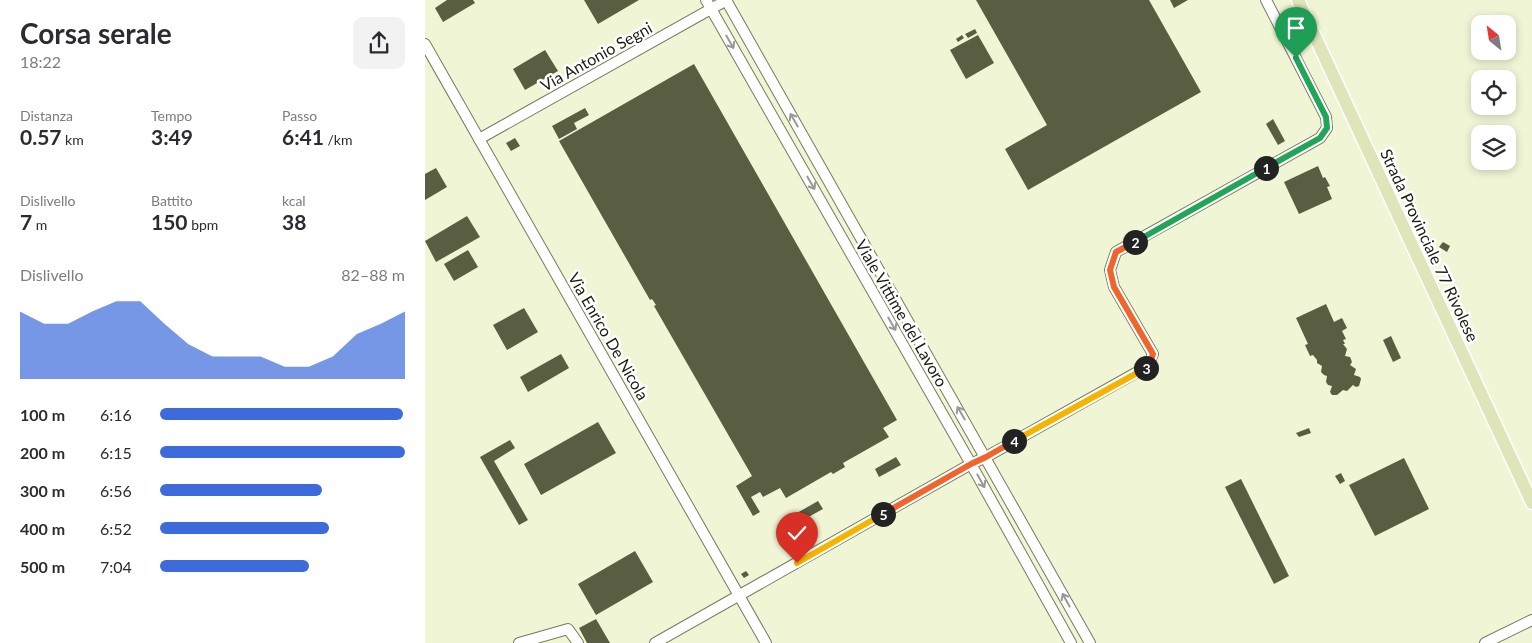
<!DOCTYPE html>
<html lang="it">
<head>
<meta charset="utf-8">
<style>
	:root { --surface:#fff; --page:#f2f2f3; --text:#2b2b33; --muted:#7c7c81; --accent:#3d6bdc }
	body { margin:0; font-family:Lato,sans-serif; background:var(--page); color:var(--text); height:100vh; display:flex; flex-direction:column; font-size:19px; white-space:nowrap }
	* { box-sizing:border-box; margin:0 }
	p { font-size:16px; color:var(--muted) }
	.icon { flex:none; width:28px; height:28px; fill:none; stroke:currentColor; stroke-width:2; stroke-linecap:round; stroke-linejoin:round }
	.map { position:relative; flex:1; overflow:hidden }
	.sheet { display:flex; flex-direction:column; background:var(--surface); width:425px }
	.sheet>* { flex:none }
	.needle { width:32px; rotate:330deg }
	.controls { position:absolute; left:1046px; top:15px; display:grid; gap:10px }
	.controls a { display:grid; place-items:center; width:45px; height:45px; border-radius:10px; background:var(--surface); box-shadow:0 2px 8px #0003; font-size:25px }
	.pin { position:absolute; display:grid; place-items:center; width:42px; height:42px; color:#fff; margin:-51px -21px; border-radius:50% 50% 50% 0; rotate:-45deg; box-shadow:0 0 5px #0007 }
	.pin .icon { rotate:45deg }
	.km { position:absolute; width:25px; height:25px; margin:-12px; border-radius:50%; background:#222; color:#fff; font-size:14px; line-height:25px; text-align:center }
	.round { display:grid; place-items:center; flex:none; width:52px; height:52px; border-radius:10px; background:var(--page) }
	.overview { display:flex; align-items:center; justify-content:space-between; height:85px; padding:0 20px }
	h1 { font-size:28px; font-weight:700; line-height:38px }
	.metrics { display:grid; grid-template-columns:repeat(3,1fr); gap:8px; height:85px; padding:5px 20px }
	.metrics div { display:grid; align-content:center }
	.metrics b { font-size:21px; font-weight:700 }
	.metrics small { font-size:14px; font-weight:400 }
	.metrics p { font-size:14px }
	.chart { height:140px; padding:10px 20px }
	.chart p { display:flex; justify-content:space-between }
	.chart svg { width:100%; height:90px; margin-top:5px; fill:var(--accent); opacity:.7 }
	ul { padding:0 20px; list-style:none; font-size:16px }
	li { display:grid; grid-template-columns:80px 60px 1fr; align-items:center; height:38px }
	li i { height:12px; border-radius:6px; background:var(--accent) }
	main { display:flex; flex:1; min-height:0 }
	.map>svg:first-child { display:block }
	.building { fill:#595d42 }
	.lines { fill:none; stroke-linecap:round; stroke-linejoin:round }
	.minor-casing { stroke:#777b5f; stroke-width:12 }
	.major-casing { stroke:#fff; stroke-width:15 }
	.minor { stroke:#fff; stroke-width:10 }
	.major { stroke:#dfe5b8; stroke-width:12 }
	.oneway { stroke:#989994 }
	.split-1-casing { stroke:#fff; stroke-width:10 }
	.split-2-casing { stroke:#fff; stroke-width:10 }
	.split-3-casing { stroke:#fff; stroke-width:10 }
	.split-4-casing { stroke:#fff; stroke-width:10 }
	.split-5-casing { stroke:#fff; stroke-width:10 }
	.split-6-casing { stroke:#fff; stroke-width:10 }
	.split-1 { stroke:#22a559; stroke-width:6 }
	.split-2 { stroke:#22a559; stroke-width:6 }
	.split-3 { stroke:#f0652b; stroke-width:6 }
	.split-4 { stroke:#f5b400; stroke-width:6 }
	.split-5 { stroke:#f0652b; stroke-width:6 }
	.split-6 { stroke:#f5b400; stroke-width:6 }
	.labels { text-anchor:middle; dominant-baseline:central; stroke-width:5; stroke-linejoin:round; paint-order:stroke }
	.street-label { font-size:16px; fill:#1b1c11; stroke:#fff }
</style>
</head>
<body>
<main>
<section class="sheet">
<div class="overview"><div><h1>Corsa serale</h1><p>18:22</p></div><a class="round"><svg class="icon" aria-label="share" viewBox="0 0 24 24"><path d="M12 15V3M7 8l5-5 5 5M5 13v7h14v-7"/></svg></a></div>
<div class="metrics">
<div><p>Distanza</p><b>0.57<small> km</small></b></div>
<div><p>Tempo</p><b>3:49</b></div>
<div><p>Passo</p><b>6:41<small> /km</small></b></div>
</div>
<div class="metrics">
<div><p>Dislivello</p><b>7<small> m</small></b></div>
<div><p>Battito</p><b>150<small> bpm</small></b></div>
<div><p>kcal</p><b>38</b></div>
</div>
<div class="chart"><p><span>Dislivello</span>82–88 m</p>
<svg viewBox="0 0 160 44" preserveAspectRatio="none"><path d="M0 44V11L10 17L20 17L30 11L40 6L50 6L60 17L70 27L80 33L90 33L100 33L110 38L120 38L130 33L140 22L150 17L160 11V44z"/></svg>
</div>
<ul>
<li><b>100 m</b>6:16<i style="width:99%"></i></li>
<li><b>200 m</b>6:15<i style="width:100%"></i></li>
<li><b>300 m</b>6:56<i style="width:66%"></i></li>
<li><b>400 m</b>6:52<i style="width:69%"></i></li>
<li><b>500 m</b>7:04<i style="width:61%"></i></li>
</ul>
</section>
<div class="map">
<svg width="1107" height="643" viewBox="0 0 1107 643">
	<rect width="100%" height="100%" fill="#f0f5d6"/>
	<!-- building -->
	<g class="building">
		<path d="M22 0H48L50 3 18 22 10 8Z"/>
		<path d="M159 0H214L173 24Z"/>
		<path d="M551 0H724L776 92 603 190 580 149 622 125Z"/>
		<path d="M745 0H763L749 8Z"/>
		<path d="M550 29 552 33 543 38 540 34Z"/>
		<path d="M537 35 539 38 533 42 531 39Z"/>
		<path d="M553 35 569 63 541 79 525 50Z"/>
		<path d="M120 50 133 71 100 90 88 69Z"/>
		<path d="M269 64 472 420 458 428 464 437 418 463 420 467 408 474 406 472 361 498 355 488 338 497 335 492 326 497 335 512 328 516 311 486 327 476 229 306 231 305 227 299 225 300 134 141Z"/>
		<path d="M160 108 164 115 149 123 152 129 134 139 127 126Z"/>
		<path d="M848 119 860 141 853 145 841 124Z"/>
		<path d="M90 138 95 146 86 151 81 143Z"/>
		<path d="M893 166 898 178 900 177 905 186 902 187 907 199 874 214 859 182Z"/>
		<path d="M11 168 22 187 0 200V174Z"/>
		<path d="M42 216 55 237 11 262 0 241Z"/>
		<path d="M1018 242 1025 246 1022 252 1014 247Z"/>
		<path d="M43 250 53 267 29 281 19 264Z"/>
		<path d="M901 304 909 322 917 318 922 328 917 331 921 339 918 340 920 344H918L922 349 920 356 925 357 927 362 925 365 931 369 929 375 935 377 936 379 934 386 931 387 928 385 922 391 918 390 912 395H907L905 392 907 386 903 385 901 382 902 376 899 375 896 372 897 366 892 363V360L888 355 885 356 880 345 883 344 871 318Z"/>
		<path d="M99 308 113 332 82 350 68 325Z"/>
		<path d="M966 336 976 358 968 362 958 340Z"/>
		<path d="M136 354 144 368 103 392 95 377Z"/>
		<path d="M173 422 191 453 116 495 99 464Z"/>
		<path d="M884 428 886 433 874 437 871 433Z"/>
		<path d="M85 440 90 448 69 461 103 520 94 525 55 457Z"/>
		<path d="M471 457 476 465 454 477 450 469Z"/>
		<path d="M979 458 1004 509 950 536 924 485Z"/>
		<path d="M916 473 920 481 915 484 910 476Z"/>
		<path d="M816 479 864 576 849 584 800 487Z"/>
		<path d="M393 501 398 509 376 521 372 513Z"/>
		<path d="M210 551 228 582 171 615 153 584Z"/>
		<path d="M321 571 324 575 319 578 316 574Z"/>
		<path d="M171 619 185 643H162L154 628Z"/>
	</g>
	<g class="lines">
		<!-- minor casing -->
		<g class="minor-casing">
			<g id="minor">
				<path d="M281 0 546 464 646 643"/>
				<path d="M301 0 665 643"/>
				<path d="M0 44 341 643"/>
				<path d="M54 139 302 0"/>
				<path d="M94 643 143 629 153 643"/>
				<path d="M230 643 546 464 561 457 723 366 728 354 689 287 685 270 691 252 895 138 902 128 901 117 841 0"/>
				<path d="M1060 643 1107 620"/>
			</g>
		</g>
		<!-- major casing -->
		<g class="major-casing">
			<path id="major" d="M873 0 1107 503"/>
		</g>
		<!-- minor -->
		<use href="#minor" class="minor"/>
		<!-- major -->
		<use href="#major" class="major"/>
	</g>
	<!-- one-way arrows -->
	<defs><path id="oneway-shaft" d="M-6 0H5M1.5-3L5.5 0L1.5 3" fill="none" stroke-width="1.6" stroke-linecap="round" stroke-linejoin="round" transform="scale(1.25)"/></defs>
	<g class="oneway">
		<use href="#oneway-shaft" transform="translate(305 42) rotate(60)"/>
		<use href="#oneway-shaft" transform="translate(369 120) rotate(-120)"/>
		<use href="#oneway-shaft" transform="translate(386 183) rotate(60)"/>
		<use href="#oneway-shaft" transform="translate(467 324) rotate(60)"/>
		<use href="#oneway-shaft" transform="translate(536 413) rotate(-120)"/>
		<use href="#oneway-shaft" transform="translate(556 481) rotate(61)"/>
		<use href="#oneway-shaft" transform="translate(641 600) rotate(-119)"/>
	</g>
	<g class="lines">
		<!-- split-1 casing -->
		<g class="split-1-casing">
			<path id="split-1" d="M841 168 895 138 902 128 901 117 871 58"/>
		</g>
		<!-- split-2 casing -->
		<g class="split-2-casing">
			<path id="split-2" d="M710 242 841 168"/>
		</g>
		<!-- split-3 casing -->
		<g class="split-3-casing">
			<path id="split-3" d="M710 242 691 252 685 270 689 287 728 354 724 366 721 368"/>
		</g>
		<!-- split-4 casing -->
		<g class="split-4-casing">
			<path id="split-4" d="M589 441 721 368"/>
		</g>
		<!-- split-5 casing -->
		<g class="split-5-casing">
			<path id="split-5" d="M458 514 546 464 561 457 589 441"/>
		</g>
		<!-- split-6 casing -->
		<g class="split-6-casing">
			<path id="split-6" d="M372 563 458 514"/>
		</g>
		<!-- split-1 -->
		<use href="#split-1" class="split-1"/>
		<!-- split-2 -->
		<use href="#split-2" class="split-2"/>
		<!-- split-3 -->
		<use href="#split-3" class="split-3"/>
		<!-- split-4 -->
		<use href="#split-4" class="split-4"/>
		<!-- split-5 -->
		<use href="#split-5" class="split-5"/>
		<!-- split-6 -->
		<use href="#split-6" class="split-6"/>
	</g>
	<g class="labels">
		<!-- street labels -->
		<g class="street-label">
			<text transform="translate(171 56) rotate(-29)">Via Antonio Segni</text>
			<text transform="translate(1005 245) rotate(65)">Strada Provinciale 77 Rivolese</text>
			<text transform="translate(477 313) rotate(60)">Viale Vittime del Lavoro</text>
			<text transform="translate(184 336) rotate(60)">Via Enrico De Nicola</text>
		</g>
	</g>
</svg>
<div class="controls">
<a><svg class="needle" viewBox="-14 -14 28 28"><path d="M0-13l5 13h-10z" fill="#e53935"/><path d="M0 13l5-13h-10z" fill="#7c7c81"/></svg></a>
<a><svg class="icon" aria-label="locate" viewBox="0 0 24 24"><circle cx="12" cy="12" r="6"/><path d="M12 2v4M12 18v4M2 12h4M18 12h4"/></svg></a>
<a><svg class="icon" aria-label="layers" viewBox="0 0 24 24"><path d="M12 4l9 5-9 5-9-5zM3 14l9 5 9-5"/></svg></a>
</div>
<div class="pin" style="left:871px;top:58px;background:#1e9e55"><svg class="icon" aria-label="arrive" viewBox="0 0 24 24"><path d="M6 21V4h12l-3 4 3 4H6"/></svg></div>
<div class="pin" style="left:372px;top:563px;background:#d93025"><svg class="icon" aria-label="check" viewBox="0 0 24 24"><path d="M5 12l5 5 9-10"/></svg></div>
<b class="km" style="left:841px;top:168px">1</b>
<b class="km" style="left:710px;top:242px">2</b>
<b class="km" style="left:721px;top:368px">3</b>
<b class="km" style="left:589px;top:441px">4</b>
<b class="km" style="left:458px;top:514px">5</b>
</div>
</main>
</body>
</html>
